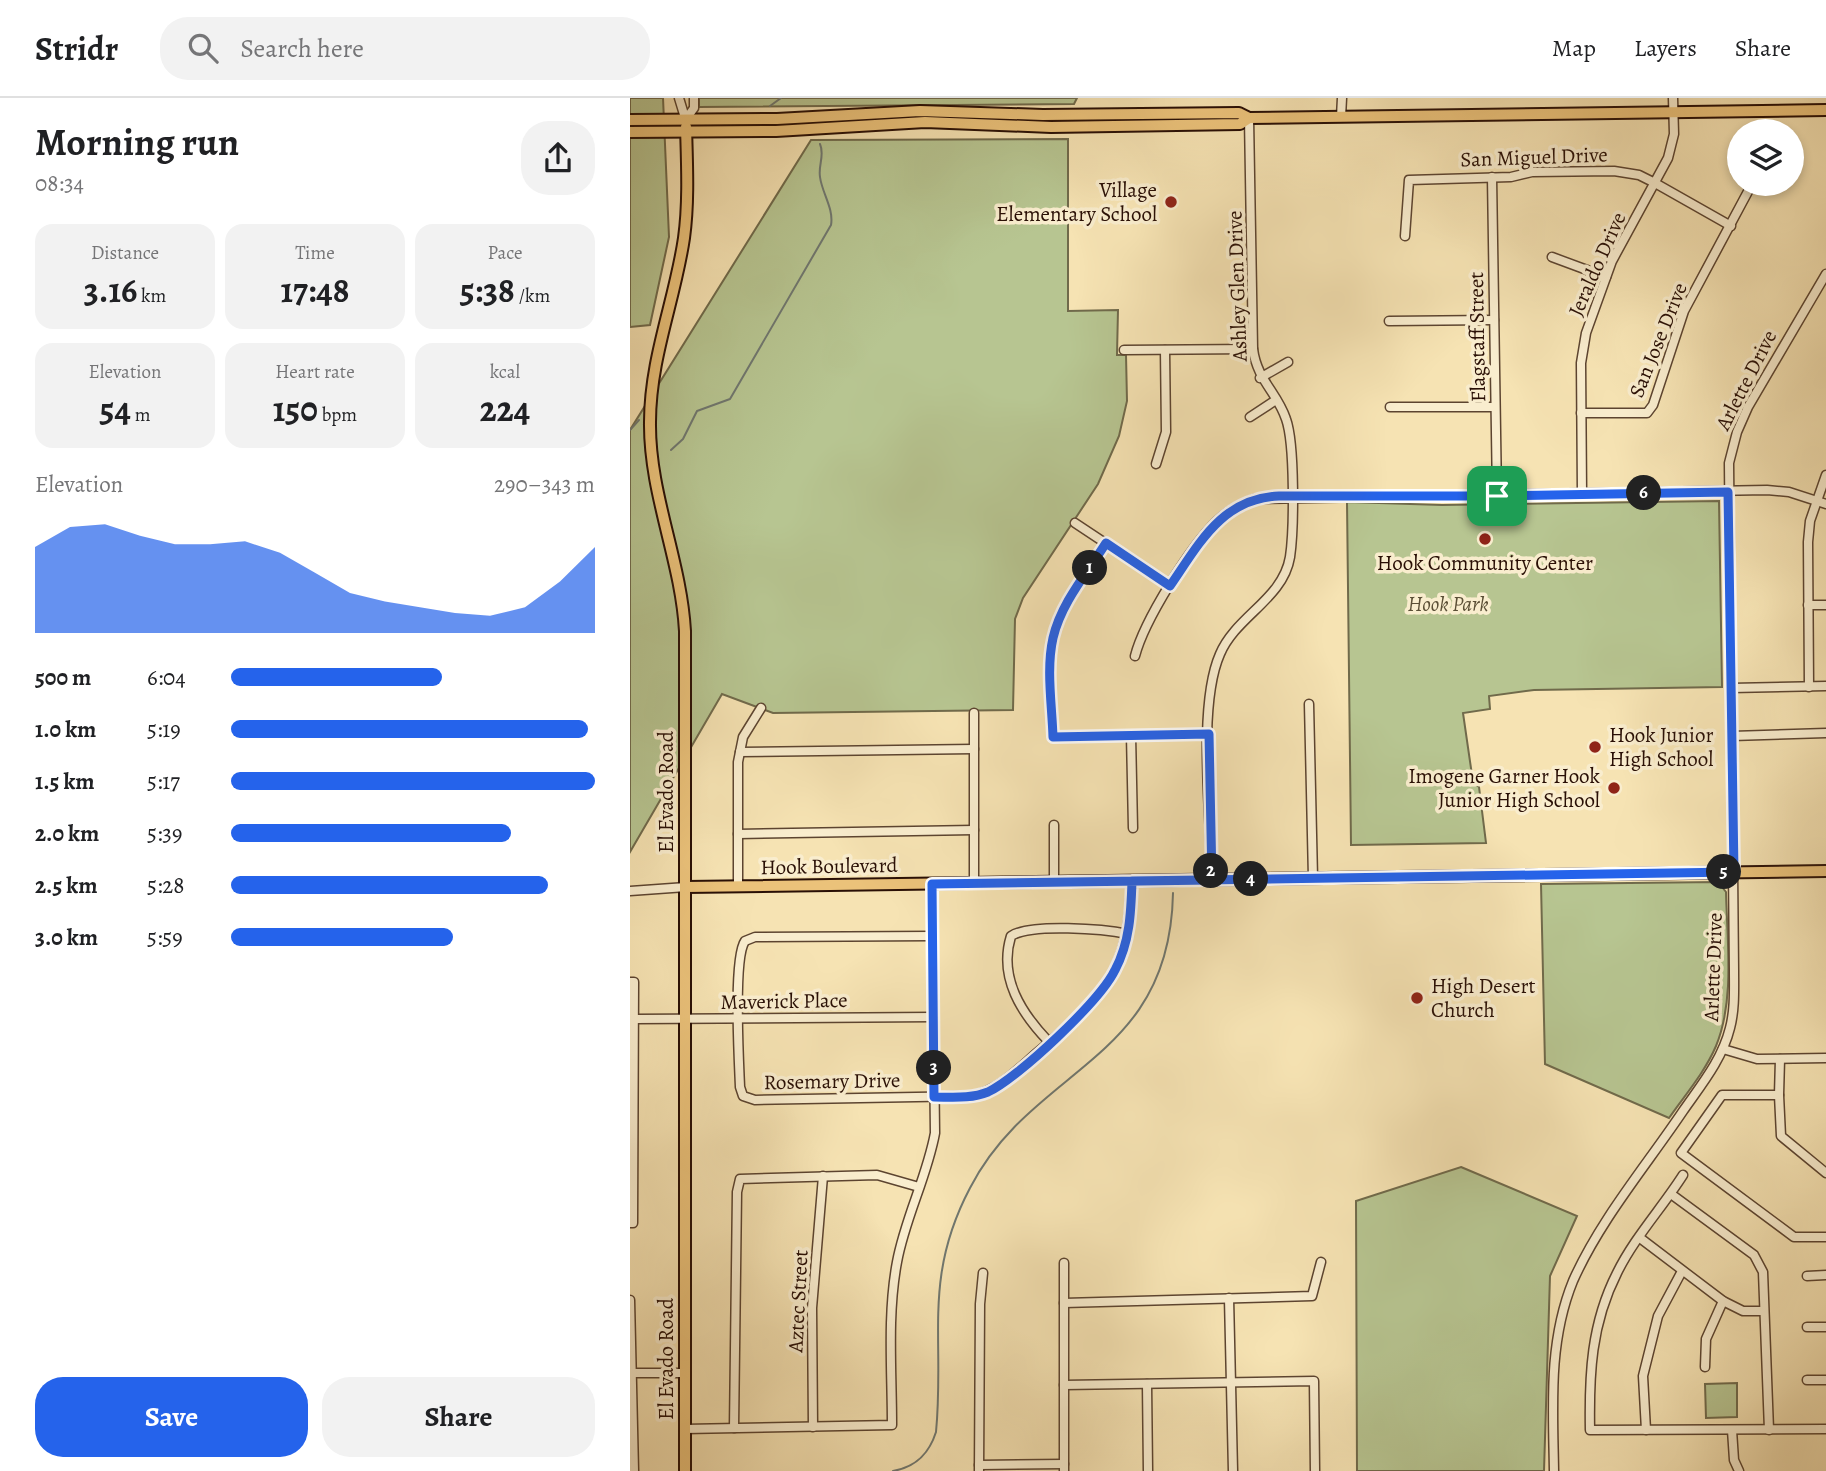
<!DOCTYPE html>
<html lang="en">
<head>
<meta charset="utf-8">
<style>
	:root { --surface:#fff; --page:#f2f2f2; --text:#202124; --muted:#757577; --line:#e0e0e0; --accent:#2563eb }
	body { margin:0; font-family:Alegreya,serif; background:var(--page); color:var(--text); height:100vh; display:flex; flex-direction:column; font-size:26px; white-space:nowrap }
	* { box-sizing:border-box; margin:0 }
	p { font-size:23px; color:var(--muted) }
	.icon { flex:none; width:38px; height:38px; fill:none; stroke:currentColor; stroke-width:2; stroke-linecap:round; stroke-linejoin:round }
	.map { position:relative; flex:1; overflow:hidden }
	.side { display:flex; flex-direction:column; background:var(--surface); width:630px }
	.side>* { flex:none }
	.fabs { position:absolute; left:1097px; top:21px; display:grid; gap:14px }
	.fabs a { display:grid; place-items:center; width:77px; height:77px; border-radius:50%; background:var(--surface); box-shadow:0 4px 10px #0003; font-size:35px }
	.pin { position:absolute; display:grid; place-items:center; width:60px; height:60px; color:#fff; margin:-30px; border-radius:14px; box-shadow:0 4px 10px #0006 }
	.km { position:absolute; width:35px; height:35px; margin:-18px; border-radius:50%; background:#222; color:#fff; font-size:19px; line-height:35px; text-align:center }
	.round { display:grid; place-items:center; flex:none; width:74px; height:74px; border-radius:28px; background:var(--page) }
	.head { display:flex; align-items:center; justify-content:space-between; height:119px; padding:0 35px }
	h1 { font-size:38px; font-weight:700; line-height:52px }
	.figures { display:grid; grid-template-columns:repeat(3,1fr); gap:10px; height:119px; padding:7px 35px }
	.figures div { display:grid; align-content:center; border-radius:18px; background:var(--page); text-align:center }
	.figures b { font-size:35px; font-weight:700 }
	.figures small { font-size:19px; font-weight:400 }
	.figures p { font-size:19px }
	.chart { height:196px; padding:14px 35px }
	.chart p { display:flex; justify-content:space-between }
	.chart svg { width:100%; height:126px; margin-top:7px; fill:var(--accent); opacity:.7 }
	.button { display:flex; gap:14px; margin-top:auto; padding:14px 35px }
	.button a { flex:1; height:80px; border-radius:28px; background:var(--accent); color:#fff; font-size:28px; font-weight:700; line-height:80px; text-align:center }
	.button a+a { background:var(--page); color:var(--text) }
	ul { padding:0 35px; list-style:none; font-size:23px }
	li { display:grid; grid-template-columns:112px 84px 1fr; align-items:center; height:52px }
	li i { height:18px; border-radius:9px; background:var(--accent) }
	header { display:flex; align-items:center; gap:42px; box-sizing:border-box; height:98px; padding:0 35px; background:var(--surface); border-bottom:2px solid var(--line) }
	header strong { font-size:33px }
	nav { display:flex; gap:38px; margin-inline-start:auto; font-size:24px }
	.search { width:490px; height:63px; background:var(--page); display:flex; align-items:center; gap:18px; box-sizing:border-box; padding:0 24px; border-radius:28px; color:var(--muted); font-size:26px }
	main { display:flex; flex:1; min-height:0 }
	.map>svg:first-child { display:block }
	.green { fill:#b7c591; stroke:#706a4b; stroke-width:2 }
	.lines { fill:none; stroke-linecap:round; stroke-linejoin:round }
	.stream { stroke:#70776f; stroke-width:2 }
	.minor-casing { stroke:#5c4430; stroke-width:11 }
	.major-casing { stroke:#290f05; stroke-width:14 }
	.minor { stroke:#f9edce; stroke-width:8 }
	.major { stroke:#ebc27a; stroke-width:10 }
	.route-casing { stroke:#fff; stroke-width:14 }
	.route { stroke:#2563eb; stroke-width:9 }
	.poi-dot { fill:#8f2418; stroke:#f9edce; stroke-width:2.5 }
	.labels { text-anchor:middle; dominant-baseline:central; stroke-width:7; stroke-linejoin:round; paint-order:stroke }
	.street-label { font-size:21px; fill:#290f05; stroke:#f9edce }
	.poi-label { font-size:21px; fill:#290f05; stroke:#f9edce; text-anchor:end }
	.park-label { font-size:21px; font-style:italic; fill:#5b4f36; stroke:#f9edce }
</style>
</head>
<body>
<header>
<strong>Stridr</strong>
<div class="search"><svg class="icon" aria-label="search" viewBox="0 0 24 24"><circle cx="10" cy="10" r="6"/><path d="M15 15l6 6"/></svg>Search here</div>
<nav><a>Map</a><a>Layers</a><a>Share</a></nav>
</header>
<main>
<section class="side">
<div class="head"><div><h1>Morning run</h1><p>08:34</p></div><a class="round"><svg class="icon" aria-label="share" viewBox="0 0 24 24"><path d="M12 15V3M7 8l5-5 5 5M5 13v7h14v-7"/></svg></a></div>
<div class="figures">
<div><p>Distance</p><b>3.16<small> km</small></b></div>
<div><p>Time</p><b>17:48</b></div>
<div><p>Pace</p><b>5:38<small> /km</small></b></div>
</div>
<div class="figures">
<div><p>Elevation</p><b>54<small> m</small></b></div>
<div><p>Heart rate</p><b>150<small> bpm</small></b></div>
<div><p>kcal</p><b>224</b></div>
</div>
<div class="chart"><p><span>Elevation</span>290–343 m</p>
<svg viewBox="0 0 160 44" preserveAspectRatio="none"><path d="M0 44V14L10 7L20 6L30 10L40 13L50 13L60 12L70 16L80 23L90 30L100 33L110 35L120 37L130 38L140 35L150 26L160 14V44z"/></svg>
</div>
<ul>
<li><b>500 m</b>6:04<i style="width:58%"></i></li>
<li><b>1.0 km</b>5:19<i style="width:98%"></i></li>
<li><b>1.5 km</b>5:17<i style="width:100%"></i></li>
<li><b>2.0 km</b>5:39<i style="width:77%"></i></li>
<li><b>2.5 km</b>5:28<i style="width:87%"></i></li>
<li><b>3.0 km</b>5:59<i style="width:61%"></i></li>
</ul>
<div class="button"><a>Save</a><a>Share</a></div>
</section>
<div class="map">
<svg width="1196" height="1373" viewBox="0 0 1196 1373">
	<rect width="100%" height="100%" fill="#f6e3b3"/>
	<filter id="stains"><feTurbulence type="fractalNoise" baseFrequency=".00286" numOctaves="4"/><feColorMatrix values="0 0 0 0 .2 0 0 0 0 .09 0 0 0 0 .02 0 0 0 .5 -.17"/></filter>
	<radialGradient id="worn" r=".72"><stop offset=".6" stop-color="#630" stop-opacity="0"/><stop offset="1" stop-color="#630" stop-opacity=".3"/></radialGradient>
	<!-- green -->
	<g class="green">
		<path d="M0 0H33L39 139 20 227 0 229Z"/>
		<path d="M69 0H447L444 6 69 9Z"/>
		<path d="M438 41V213L488 212 487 257H496L497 303 489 338 468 386 393 500 385 521 383 612 143 615 92 596 0 754V332L181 42Z"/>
		<path d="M1089 403 1092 589 904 592 859 598 860 611 833 615 843 684 849 689 856 745 721 747 717 404 812 407Z"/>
		<path d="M1088 784 1096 794C1097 843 1105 902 1086 948 1075 974 1055 997 1039 1020L915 966 911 786Z"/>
		<path d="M831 1069 947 1118 920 1178 914 1373H727L726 1103Z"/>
		<path d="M1107 1285V1319L1076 1320 1075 1286Z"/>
	</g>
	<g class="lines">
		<!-- stream -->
		<g class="stream">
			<path d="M140 8 151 0"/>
			<path d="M0 332 9 322"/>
			<path d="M41 352 53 341 67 313 100 301 201 127C204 111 192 95 190 79 188 67 195 57 190 46"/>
			<path d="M263 1373C286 1369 299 1356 306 1334 315 1241 292 1181 340 1090 403 967 540 965 543 795"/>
		</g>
		<!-- minor casing -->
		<g class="minor-casing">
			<g id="minor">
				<path d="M49 0 56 23"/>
				<path d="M711 19 712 0"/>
				<path d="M56 21 64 10V0"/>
				<path d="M862 79 867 398"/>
				<path d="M775 138 779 82 881 79 902 74 984 73 1009 77 1025 85 1101 128"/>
				<path d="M922 159 976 179"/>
				<path d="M759 223 864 222"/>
				<path d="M494 252 623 251"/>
				<path d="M630 280 658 264"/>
				<path d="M760 309H865"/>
				<path d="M951 315H1017L1023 307 1054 213 1122 86"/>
				<path d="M620 319 646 302"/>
				<path d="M526 366 536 334 535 252"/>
				<path d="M952 396 951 265 956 235 982 163 1038 60 1044 36 1043 0"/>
				<path d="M445 425 540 488"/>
				<path d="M476 445C458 473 433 502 424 535 416 567 422 606 423 639L579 636"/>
				<path d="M1178 507H1196"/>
				<path d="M505 558C514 523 560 449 587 423 597 413 610 407 624 401L1137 392 1159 394 1196 406"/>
				<path d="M1179 589 1178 444 1180 423 1196 377"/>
				<path d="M1101 590 1196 588"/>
				<path d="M679 606 683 780"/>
				<path d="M501 637 503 730"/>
				<path d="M1102 638 1196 635"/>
				<path d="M110 654 344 651"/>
				<path d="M424 727V784"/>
				<path d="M108 736 344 732"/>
				<path d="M582 782C581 722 567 608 590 556 606 518 653 501 660 459 664 432 665 346 656 321 647 294 627 282 623 251L619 20"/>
				<path d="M344 785V615"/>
				<path d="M108 788V664L113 639 131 610"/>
				<path d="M0 793 56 789"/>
				<path d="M302 838 125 839 115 843C103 860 109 963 110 989L113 998 125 1002 342 998C369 992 387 972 408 954 474 898 500 874 501 783"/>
				<path d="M0 884H4L3 1125H0"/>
				<path d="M5 921 304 919"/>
				<path d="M419 944C392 916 368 880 381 838 401 825 474 831 498 836"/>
				<path d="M1093 951 1127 961 1196 960"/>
				<path d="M1150 961 1149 997H1092L1051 1055 1164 1139H1196"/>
				<path d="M1149 997 1151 1038 1196 1075"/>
				<path d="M1053 1077C1032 1110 1004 1140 987 1175 961 1226 959 1277 960 1332L1196 1331"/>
				<path d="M1041 1096 1124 1157 1133 1174 1139 1332"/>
				<path d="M1010 1140 1093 1203 1113 1213H1133"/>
				<path d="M434 1165V1373"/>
				<path d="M1177 1178 1196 1177"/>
				<path d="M599 1200 603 1373"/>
				<path d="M0 1202 4 1373"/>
				<path d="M434 1205 682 1198 691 1164"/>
				<path d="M1177 1229H1196"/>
				<path d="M1075 1269 1076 1241 1093 1203"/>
				<path d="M0 1275H55"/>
				<path d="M1177 1282H1196"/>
				<path d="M517 1286 518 1373"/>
				<path d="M434 1287 684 1283 685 1373"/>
				<path d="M183 1329 182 1210 193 1078"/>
				<path d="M104 1330 107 1094 110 1081 247 1077 289 1089"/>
				<path d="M55 1331 262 1327C262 1273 257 1217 267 1164 275 1120 297 1079 305 1035L302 786"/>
				<path d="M1016 1332 1013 1278 1028 1218 1052 1173"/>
				<path d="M1102 1332 1104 1362 1109 1373"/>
				<path d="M349 1367 434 1366"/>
				<path d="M349 1373 350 1206 353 1175"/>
				<path d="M924 1373C923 1309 918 1244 943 1183 970 1122 1016 1068 1053 1013 1071 987 1092 962 1100 930 1105 911 1104 891 1104 872L1099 365 1107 334 1118 309 1196 176"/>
			</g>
		</g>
		<!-- major casing -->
		<g class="major-casing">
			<g id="major">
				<path d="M0 22 147 21 290 13 413 17 609 15 619 20 1196 12"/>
				<path d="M0 34 146 33 295 24 421 29 610 26 619 20"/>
				<path d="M56 789 1196 773"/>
				<path d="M55 1373V533C51 462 19 395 20 324 20 260 45 202 54 140 59 104 57 65 56 29"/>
			</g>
		</g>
		<!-- minor -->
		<use href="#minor" class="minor"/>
		<!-- major -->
		<use href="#major" class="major"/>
	</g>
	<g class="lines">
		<!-- route casing -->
		<g class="route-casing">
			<path id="route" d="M867 398H649C592 400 569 446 540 488L476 445C457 475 431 505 423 540 416 571 422 607 423 639L579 636 582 782 302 786 304 999C322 999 341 1001 358 994 388 980 470 903 485 872 500 844 501 814 502 783L1104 774 1098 394 867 398"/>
		</g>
		<!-- route -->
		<use href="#route" class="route"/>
	</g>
	<!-- markers -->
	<g class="poi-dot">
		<circle cx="541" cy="104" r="7"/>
		<circle cx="855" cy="441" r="7"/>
		<circle cx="965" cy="649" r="7"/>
		<circle cx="984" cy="690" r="7"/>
		<circle cx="787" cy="900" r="7"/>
	</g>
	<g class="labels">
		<!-- street labels -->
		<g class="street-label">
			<text transform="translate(904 59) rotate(-2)">San Miguel Drive</text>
			<text transform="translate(967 166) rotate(-66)">Jeraldo Drive</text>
			<text transform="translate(607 188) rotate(-92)">Ashley Glen Drive</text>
			<text transform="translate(847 239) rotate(-91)">Flagstaff Street</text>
			<text transform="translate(1028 242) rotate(-68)">San Jose Drive</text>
			<text transform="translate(1116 282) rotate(-63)">Arlette Drive</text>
			<text transform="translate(36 694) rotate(-90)">El Evado Road</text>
			<text transform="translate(199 768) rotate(-1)">Hook Boulevard</text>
			<text transform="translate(1083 869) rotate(-88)">Arlette Drive</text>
			<text transform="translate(154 903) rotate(-1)">Maverick Place</text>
			<text transform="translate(202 983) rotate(-1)">Rosemary Drive</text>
			<text transform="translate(168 1203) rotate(-87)">Aztec Street</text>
			<text transform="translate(36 1261) rotate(-90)">El Evado Road</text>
		</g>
		<!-- poi labels -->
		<g class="poi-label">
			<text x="527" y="92">Village<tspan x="527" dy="24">Elementary School</tspan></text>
			<text x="855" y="465" text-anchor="middle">Hook Community Center</text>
			<text x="979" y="637" text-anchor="start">Hook Junior<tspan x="979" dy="24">High School</tspan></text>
			<text x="970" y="678">Imogene Garner Hook<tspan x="970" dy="24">Junior High School</tspan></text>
			<text x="801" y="888" text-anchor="start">High Desert<tspan x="801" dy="24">Church</tspan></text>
		</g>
		<!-- park labels -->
		<g class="park-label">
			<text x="818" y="506">Hook Park</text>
		</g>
	</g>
	<rect width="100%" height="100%" filter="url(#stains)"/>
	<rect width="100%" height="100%" fill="url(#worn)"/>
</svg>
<div class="fabs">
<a><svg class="icon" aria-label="layers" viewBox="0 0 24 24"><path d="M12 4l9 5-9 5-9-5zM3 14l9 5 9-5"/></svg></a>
</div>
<div class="pin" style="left:867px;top:398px;background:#1e9e55"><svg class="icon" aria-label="arrive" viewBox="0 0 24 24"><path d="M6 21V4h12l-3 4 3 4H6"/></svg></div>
<b class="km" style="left:460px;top:470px">1</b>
<b class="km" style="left:581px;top:773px">2</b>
<b class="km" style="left:304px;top:970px">3</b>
<b class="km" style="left:621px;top:781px">4</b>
<b class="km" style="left:1094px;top:774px">5</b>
<b class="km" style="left:1014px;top:395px">6</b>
</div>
</main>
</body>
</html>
